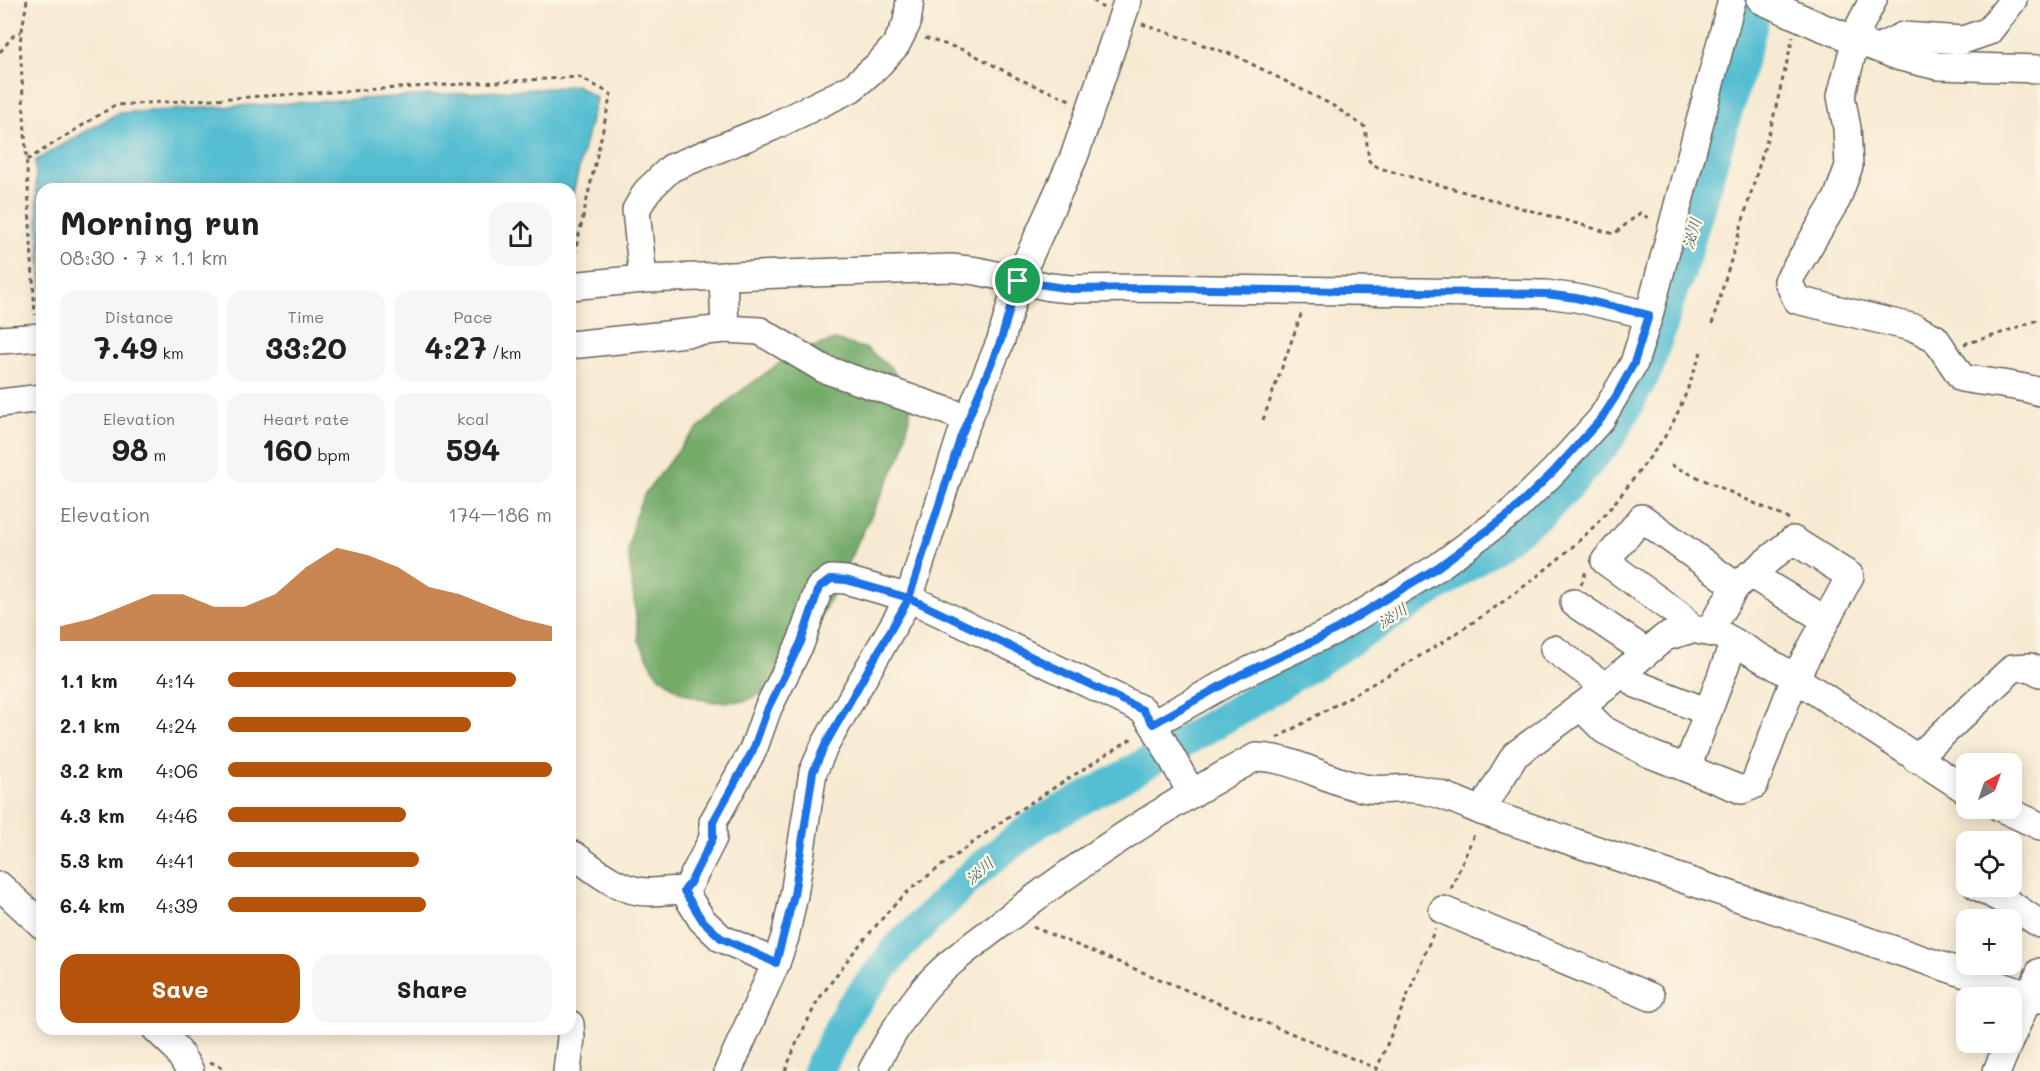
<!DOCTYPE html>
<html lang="en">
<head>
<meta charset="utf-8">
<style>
	:root { --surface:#fff; --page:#f6f6f6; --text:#202124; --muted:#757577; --accent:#b45309 }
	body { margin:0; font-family:Mali,"Klee One",sans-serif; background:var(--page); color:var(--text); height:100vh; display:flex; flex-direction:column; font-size:22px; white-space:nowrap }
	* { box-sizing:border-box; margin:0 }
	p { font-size:20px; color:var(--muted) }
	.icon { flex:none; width:33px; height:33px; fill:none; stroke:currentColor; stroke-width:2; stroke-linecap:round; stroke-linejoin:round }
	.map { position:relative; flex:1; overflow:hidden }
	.panel { position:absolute; left:36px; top:183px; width:540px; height:852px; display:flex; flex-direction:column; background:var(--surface); border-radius:18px; box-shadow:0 3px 15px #0003 }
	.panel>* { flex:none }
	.needle { width:39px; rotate:40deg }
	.fabs { position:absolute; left:1956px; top:753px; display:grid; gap:12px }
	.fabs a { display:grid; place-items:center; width:66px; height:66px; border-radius:12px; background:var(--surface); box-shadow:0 3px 15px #0003; font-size:30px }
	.pin { position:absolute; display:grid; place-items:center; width:51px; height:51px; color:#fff; margin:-26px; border:3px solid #fff; border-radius:50%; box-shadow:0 2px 6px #0007 }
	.round { display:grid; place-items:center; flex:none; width:63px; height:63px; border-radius:18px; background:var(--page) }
	.summary { display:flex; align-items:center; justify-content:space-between; height:102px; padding:0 24px }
	h1 { font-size:33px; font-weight:700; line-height:45px }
	.figures { display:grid; grid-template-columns:repeat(3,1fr); gap:9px; height:102px; padding:6px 24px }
	.figures div { display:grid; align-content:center; border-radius:15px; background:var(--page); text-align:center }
	.figures b { font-size:30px; font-weight:700 }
	.figures small { font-size:16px; font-weight:400 }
	.figures p { font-size:16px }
	.chart { height:168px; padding:12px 24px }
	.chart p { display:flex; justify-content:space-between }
	.chart svg { width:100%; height:108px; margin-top:6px; fill:var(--accent); opacity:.7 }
	.button { display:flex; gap:12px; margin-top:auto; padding:12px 24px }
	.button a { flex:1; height:69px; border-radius:18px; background:var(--accent); color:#fff; font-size:24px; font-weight:700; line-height:69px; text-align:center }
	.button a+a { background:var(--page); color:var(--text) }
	ul { padding:0 24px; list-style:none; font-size:20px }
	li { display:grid; grid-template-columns:96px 72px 1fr; align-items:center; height:45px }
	li i { height:15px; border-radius:8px; background:var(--accent) }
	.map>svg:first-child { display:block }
	.forest { fill:#74ac6b; stroke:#486444; stroke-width:1.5 }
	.water { fill:#55bed2; stroke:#386d77; stroke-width:1.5 }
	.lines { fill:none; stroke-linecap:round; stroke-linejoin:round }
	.river { stroke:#55bed2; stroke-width:32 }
	.minor-casing { stroke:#69645c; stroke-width:30 }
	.path { stroke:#69645c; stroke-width:3; stroke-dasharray:4.5 4.5; stroke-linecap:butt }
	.minor { stroke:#fff; stroke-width:27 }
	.route-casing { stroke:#fff; stroke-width:12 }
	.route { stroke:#1a73e8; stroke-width:8 }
	.labels { text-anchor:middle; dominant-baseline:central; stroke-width:5; stroke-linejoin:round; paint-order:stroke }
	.water-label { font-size:16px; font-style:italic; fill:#335d65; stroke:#fcf5e5 }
</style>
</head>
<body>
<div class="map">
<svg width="2040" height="1071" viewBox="0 0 2040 1071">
	<rect width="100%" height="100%" fill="#fcf5e5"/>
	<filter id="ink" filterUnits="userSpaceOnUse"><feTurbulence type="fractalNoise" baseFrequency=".0167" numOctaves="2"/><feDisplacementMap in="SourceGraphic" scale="12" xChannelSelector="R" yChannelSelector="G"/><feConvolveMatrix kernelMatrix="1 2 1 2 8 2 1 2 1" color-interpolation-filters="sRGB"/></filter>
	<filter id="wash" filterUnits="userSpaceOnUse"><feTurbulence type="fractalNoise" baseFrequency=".008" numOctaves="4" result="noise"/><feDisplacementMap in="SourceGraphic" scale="24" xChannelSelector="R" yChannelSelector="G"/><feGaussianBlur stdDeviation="1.35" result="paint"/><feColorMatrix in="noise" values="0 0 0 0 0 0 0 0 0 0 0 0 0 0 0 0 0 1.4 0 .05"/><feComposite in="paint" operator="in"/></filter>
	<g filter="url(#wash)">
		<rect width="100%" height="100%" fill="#f7ead2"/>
		<!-- forest -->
		<path class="forest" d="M835 340 867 349 891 368 902 383 912 401 903 451 807 645 774 688 745 701 710 702 679 691 656 673 639 641 628 550 635 516 645 493 687 439 734 396 794 353Z"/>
		<!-- water -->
		<path class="water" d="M576 85 596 98 570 205V189H42V291L35 161 118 113 552 88Z"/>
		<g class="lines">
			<!-- river -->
			<path class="river" d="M818 1071 849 1010 899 947 978 869 1039 822 1121 778 1248 704 1444 582 1542 512 1569 485 1610 437 1648 367 1674 285 1680 272 1752 24 1756 0"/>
		</g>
	</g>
	<g filter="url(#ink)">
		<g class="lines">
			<!-- minor casing -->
			<g class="minor-casing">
				<g id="minor">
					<path d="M1761 0 1819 26 1900 57 1937 66 2040 69"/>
					<path d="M1873 0 1859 27 1860 41 1852 54 1841 96 1847 128 1849 166 1837 199 1788 281 1797 300 1915 328 1935 338 1962 378C1988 383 2015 384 2040 392"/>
					<path d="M1878 48 1903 36 1963 40 1989 31 2013 0"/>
					<path d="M723 276 725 329"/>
					<path d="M643 279 636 210 647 191 671 168 772 127 852 88 878 65 896 45 907 23 910 0"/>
					<path d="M570 286 643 279 951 268 977 271 1050 287 1071 289 1145 288 1546 294 1576 298 1649 315"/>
					<path d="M0 340 42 337"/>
					<path d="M570 345 725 329 760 331 824 369 953 413 967 422"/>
					<path d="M0 403 42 398"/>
					<path d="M1750 574 1826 620"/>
					<path d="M1574 603 1636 645 1645 654"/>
					<path d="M1692 629 1679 615 1605 561 1642 518 1736 586"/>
					<path d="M1554 649 1606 687"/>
					<path d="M1623 672 1636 684 1708 712"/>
					<path d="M1581 707 1604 730 1650 754 1742 790 1754 785 1795 678 1850 576 1793 540 1736 586 1708 632"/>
					<path d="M1153 724 1240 675 1335 630 1438 567 1511 513 1554 471 1601 419 1634 363 1649 315 1732 0"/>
					<path d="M1916 759 2013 668 2030 667 2040 673"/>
					<path d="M1687 768 1734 642"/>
					<path d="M2001 808 2040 826"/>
					<path d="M1481 811 1515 755 1591 699 1665 637 1692 629 1722 635 1789 674 1966 790"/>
					<path d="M570 855H574C596 871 621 893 650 892 662 892 672 889 684 891"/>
					<path d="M0 886 42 925"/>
					<path d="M1977 886 2010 904 2040 924"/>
					<path d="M684 891 690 883 713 838V822L753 750 768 708 801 642 819 588 831 579 846 580 909 598 1143 710 1153 724 1192 794"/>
					<path d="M684 891 702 920 721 938 776 963"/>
					<path d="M1443 910 1651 997"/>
					<path d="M156 1029 176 1048 190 1071"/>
					<path d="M2012 1035 2040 972"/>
					<path d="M567 1071 571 1038 570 1024"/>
					<path d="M728 1071 776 963 785 937 794 895 813 772 825 745 909 598 961 436 1001 340 1018 281 1074 157 1128 0"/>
					<path d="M872 1071C886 1044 901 1018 920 994 943 965 975 944 1003 922 1085 859 1165 806 1256 757 1298 758 1330 784 1370 789 1385 791 1401 787 1416 789 1439 792 1460 802 1481 811L2040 999"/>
					<path d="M1997 1071 2009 1042"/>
				</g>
			</g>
			<!-- path -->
			<g class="path">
				<path d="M27 0 20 42 35 315"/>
				<path d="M1093 0 1103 8"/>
				<path d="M1142 24 1236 56 1332 105 1365 127 1369 161 1379 168 1614 234 1640 213 1652 220"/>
				<path d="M925 38 967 51 1019 79 1070 100"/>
				<path d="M0 52 13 36 21 32"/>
				<path d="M27 160 115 105 579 77 611 94 572 265"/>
				<path d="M1712 324 1773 119 1793 37"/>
				<path d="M1964 344 1996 335 2040 319"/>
				<path d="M1263 420 1302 312"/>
				<path d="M1671 465 1789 519"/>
				<path d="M1581 585 1586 571"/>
				<path d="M1277 738C1382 678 1492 621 1582 538 1603 519 1620 496 1638 473 1651 455 1667 437 1676 416 1686 396 1693 374 1701 352"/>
				<path d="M1451 889 1475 832"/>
				<path d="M1033 927 1383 1071"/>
				<path d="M210 1062 218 1065 225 1071"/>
				<path d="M785 1071 797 1042 818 1000 852 954 892 907 914 886 1008 817 1134 737"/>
				<path d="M1376 1071 1435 929"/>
			</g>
			<!-- minor -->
			<use href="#minor" class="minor"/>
		</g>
	</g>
	<g class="lines" filter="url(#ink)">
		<!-- route casing -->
		<g class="route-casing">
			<path id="route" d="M1018 281 1001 340 961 436 909 598 825 745 813 772 794 895 776 963 721 938 702 920 684 891 690 883 713 838V822L753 750 768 708 801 642 819 588 831 579 846 580 909 598 1143 710 1153 724 1240 675 1318 639 1335 630 1438 567 1511 513 1554 471 1601 419 1616 396 1634 363 1649 315 1576 298 1546 294 1145 288 1071 289 1018 281"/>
		</g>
		<!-- route -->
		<use href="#route" class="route"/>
	</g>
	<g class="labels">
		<!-- water labels -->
		<g class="water-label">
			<text transform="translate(1691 233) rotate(-74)">泌川</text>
			<text transform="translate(1392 615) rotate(-32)">泌川</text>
			<text transform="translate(979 870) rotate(-41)">泌川</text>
		</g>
	</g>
</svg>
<div class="fabs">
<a><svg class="needle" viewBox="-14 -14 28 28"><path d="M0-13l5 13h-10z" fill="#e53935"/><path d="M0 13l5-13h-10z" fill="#757577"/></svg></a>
<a><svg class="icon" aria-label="locate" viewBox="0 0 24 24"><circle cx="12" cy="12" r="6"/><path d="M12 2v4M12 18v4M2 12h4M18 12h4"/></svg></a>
<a>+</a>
<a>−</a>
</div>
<div class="pin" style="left:1018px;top:281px;background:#1e9e55"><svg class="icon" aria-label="arrive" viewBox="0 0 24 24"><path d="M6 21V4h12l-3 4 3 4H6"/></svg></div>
<section class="panel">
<div class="summary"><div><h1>Morning run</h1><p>08:30 · 7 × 1.1 km</p></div><a class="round"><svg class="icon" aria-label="share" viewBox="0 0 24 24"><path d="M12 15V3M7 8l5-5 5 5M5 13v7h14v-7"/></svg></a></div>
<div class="figures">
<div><p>Distance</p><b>7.49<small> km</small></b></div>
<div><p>Time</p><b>33:20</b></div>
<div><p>Pace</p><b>4:27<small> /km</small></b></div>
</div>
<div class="figures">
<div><p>Elevation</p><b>98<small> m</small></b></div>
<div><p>Heart rate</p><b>160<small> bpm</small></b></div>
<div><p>kcal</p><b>594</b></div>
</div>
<div class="chart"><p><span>Elevation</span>174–186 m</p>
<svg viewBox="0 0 160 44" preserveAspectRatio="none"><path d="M0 44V38L10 35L20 30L30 25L40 25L50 30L60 30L70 25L80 14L90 6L100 9L110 14L120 22L130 25L140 30L150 35L160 38V44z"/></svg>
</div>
<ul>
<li><b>1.1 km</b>4:14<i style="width:89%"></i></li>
<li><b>2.1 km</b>4:24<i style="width:75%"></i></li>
<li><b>3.2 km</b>4:06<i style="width:100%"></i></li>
<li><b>4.3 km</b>4:46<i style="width:55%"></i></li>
<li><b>5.3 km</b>4:41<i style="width:59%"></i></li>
<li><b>6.4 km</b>4:39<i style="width:61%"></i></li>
</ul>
<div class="button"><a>Save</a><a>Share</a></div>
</section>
</div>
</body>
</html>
